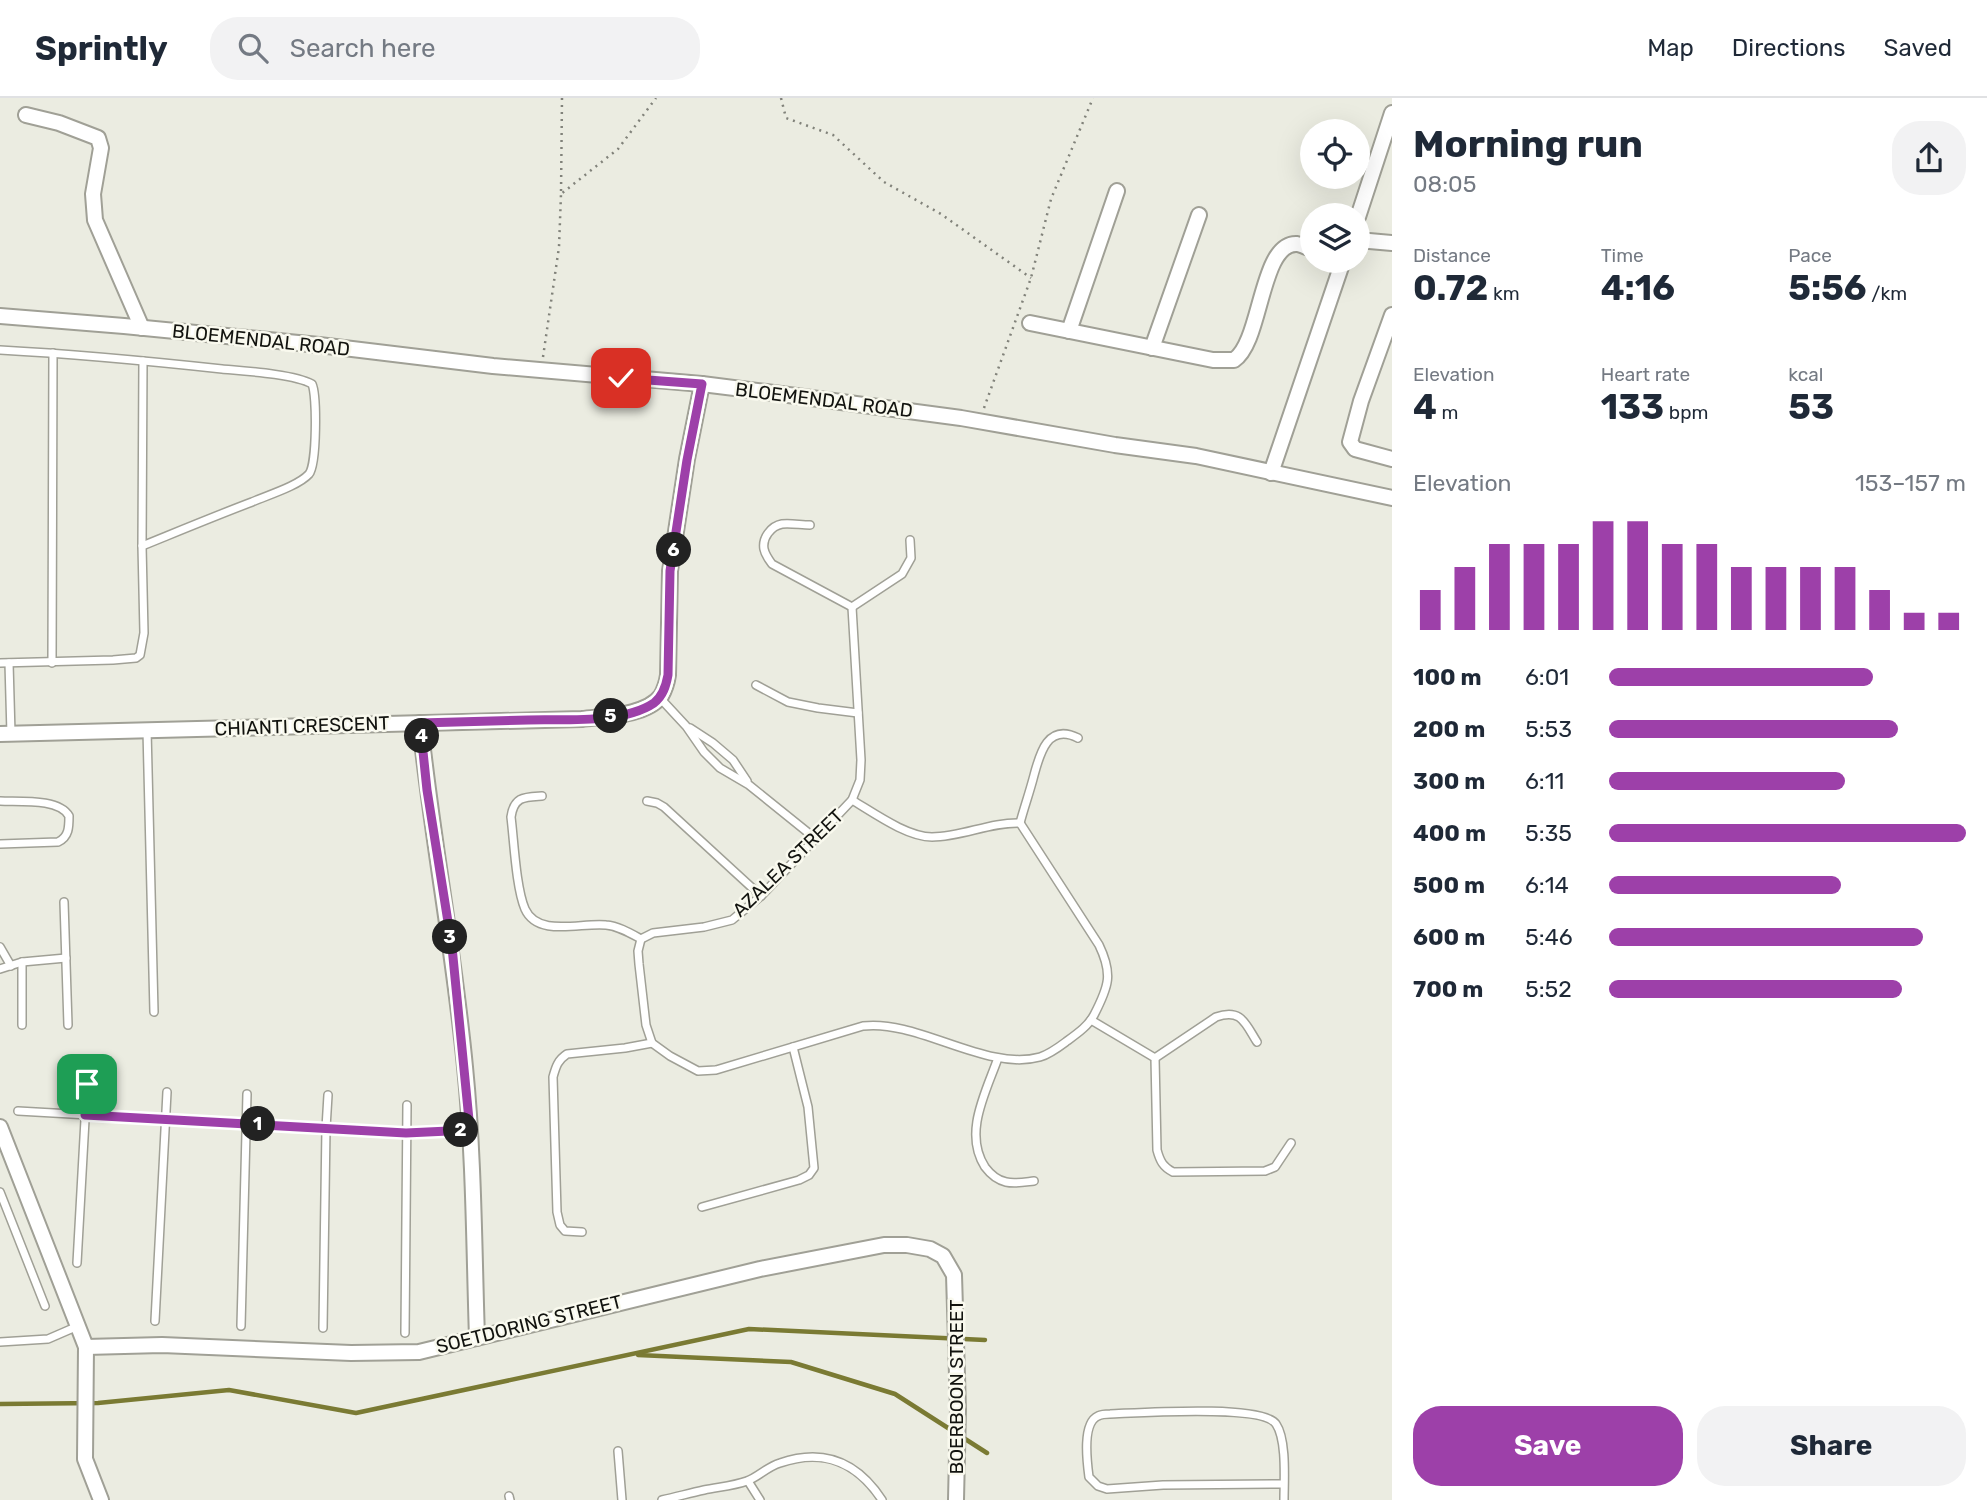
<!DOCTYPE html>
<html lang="en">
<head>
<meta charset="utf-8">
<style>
	:root { --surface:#fff; --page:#f2f2f3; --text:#1f2937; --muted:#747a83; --line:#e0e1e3; --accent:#9d40a9 }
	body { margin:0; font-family:Rubik,sans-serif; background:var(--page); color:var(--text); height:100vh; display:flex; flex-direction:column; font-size:26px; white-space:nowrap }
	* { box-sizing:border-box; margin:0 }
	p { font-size:23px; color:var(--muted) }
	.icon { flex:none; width:38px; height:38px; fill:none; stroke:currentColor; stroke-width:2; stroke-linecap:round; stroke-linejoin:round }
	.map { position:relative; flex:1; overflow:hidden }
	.panel { display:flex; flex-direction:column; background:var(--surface); width:595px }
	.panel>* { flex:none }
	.fabs { position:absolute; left:1300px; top:21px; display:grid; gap:14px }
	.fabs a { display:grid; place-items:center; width:70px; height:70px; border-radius:50%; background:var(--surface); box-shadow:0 7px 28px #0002; font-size:35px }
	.pin { position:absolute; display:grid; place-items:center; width:60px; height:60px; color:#fff; margin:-30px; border-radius:14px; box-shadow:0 4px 10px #0006 }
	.km { position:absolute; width:35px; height:35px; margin:-18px; border-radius:50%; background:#222; color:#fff; font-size:19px; line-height:35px; text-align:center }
	.round { display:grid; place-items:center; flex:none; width:74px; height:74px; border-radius:28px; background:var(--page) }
	.summary { display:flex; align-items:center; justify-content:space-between; height:119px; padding:0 21px }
	h1 { font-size:38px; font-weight:700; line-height:52px }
	.stats { display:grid; grid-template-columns:repeat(3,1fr); gap:10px; height:119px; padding:7px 21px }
	.stats div { display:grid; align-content:center }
	.stats b { font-size:35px; font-weight:700 }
	.stats small { font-size:19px; font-weight:400 }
	.stats p { font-size:19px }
	.chart { height:196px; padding:14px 21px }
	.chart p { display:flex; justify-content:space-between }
	.chart svg { width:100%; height:126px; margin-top:7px; stroke:var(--accent); stroke-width:6 }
	.action { display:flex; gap:14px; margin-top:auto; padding:14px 21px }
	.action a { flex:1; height:80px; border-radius:28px; background:var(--accent); color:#fff; font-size:28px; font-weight:700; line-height:80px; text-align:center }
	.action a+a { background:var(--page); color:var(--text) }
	ul { padding:0 21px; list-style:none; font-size:23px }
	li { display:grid; grid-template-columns:112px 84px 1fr; align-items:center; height:52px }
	li i { height:18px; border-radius:9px; background:var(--accent) }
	header { display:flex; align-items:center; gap:42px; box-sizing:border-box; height:98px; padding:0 35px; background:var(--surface); border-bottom:2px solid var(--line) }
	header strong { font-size:33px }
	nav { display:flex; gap:38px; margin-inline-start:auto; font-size:24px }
	.search { width:490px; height:63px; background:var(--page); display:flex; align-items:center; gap:18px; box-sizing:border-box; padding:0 24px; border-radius:28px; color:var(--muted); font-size:26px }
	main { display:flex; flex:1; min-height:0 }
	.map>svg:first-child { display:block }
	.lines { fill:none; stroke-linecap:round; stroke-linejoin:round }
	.stream { stroke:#7a7a33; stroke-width:4.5 }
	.service-casing { stroke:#a0a096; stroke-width:10 }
	.minor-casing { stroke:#a0a096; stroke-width:18 }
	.path { stroke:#81827a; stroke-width:2.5; stroke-dasharray:2 5; stroke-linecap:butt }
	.service { stroke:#fff; stroke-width:7 }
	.minor { stroke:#fff; stroke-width:14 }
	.route-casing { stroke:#fff; stroke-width:14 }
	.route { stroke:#9d40a9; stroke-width:9 }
	.labels { text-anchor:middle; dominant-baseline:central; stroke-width:5; stroke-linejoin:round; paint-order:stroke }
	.street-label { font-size:19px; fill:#12130f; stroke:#f9f9ee }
</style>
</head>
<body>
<header>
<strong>Sprintly</strong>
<div class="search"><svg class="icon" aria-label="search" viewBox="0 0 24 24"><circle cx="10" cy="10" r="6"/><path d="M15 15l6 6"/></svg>Search here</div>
<nav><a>Map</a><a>Directions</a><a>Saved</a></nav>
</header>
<main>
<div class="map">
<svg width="1392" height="1402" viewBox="0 0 1392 1402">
	<rect width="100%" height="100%" fill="#ebece1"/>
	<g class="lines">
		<!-- stream -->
		<g class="stream">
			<path d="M638 1257 791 1264 895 1296 987 1355"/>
			<path d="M0 1306 98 1305 229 1292 356 1315 749 1231 985 1242"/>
		</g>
		<!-- service casing -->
		<g class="service-casing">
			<g id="service">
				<path d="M0 252C74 256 148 263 222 271 244 273 294 276 312 286 317 297 317 366 309 376 298 388 268 397 252 404 215 418 179 433 142 448"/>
				<path d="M810 427C801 427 791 425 782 426 771 428 762 440 764 451 765 456 769 462 772 466L852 509"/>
				<path d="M852 509 902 476 911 460 910 442"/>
				<path d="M0 565 113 562 136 560 140 557 144 535 142 448 143 263"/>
				<path d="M9 565 11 636"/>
				<path d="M52 565 53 255"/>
				<path d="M756 587 788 604 818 610 858 615"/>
				<path d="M660 600 686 628 704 654 720 670 749 687 816 741"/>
				<path d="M690 630 713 645 733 662 747 683"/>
				<path d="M147 632 154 914"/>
				<path d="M542 698C525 699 514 698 511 719 514 743 516 790 525 811 538 840 582 824 606 827 618 828 630 835 641 841"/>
				<path d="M852 702C874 715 907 739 932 739 962 739 990 724 1020 725"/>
				<path d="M0 703C19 704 59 700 69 718 69 729 69 739 58 744L0 746"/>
				<path d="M647 703 657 705 664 709 761 798"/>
				<path d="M1020 725C1024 710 1029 696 1033 681 1039 659 1046 624 1078 640"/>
				<path d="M64 804 68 927"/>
				<path d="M641 841 638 853 639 866 646 927 652 945 670 958 698 973 716 972 863 928C918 921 986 974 1040 959 1050 956 1059 949 1067 943 1078 935 1088 928 1094 917 1109 888 1113 876 1099 847L1020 725"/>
				<path d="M641 841 653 835 704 829 732 822 761 798 852 702 860 682 861 662 852 509"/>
				<path d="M0 849 11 868"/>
				<path d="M0 871 22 864 66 860"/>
				<path d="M1091 922 1155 960 1157 1052C1160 1063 1163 1069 1173 1074L1265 1073 1275 1069 1291 1045"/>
				<path d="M22 927V864"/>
				<path d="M998 960C986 994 963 1035 985 1069 991 1077 997 1082 1006 1084 1015 1086 1025 1084 1034 1083"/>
				<path d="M1155 960 1216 919C1241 910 1245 925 1257 944"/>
				<path d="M18 1013 406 1035 470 1032"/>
				<path d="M0 1094 45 1208"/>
				<path d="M702 1109 799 1082 809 1077 814 1070 808 1009 793 949"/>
				<path d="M582 1134 565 1133 560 1127 557 1114 553 979C556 968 558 962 567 956L625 950 652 945"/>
				<path d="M77 1165 87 986"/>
				<path d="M155 1223 167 994"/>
				<path d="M241 1228 247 996"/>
				<path d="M323 1230 326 1030 328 997"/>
				<path d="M405 1235 407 1007"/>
				<path d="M0 1244 48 1241 78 1228"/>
				<path d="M618 1353 622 1402"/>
				<path d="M748 1383 760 1402"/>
				<path d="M1284 1386 1163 1387 1107 1391 1098 1388 1089 1379C1087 1364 1082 1325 1098 1318 1102 1316 1106 1316 1110 1316 1138 1315 1263 1306 1276 1326 1287 1342 1284 1383 1284 1402"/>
				<path d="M509 1398 510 1402"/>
				<path d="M662 1402C676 1399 690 1395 704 1392 718 1389 733 1388 747 1383 758 1379 767 1369 780 1365 824 1350 857 1364 882 1402"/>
			</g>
		</g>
		<!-- minor casing -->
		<g class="minor-casing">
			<g id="minor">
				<path d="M26 17 59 25 98 40 101 50 93 96 95 122 142 230"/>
				<path d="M1358 119 1392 15"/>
				<path d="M1358 142 1392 145"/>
				<path d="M1392 217 1361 303 1350 344 1355 351 1392 361"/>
				<path d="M0 218 124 228 319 247 493 268 702 286 766 294 961 320 1115 347 1196 358 1392 400"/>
				<path d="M1030 225 1213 262H1234C1262 244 1260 144 1297 146 1302 147 1308 150 1312 151"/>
				<path d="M1069 233 1117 93"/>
				<path d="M1152 250 1199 117"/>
				<path d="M1271 375 1343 163"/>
				<path d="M420 625C432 740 454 853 465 969 474 1059 474 1150 477 1240"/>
				<path d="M0 636 582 621C605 618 646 618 661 598 665 591 667 584 668 577L670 473 687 361 702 286"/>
				<path d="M0 1029 86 1249 85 1361 101 1402"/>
				<path d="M86 1249 162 1247 351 1255 419 1254 760 1171 884 1147H907L930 1151 943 1158 954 1177 958 1311 956 1402"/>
			</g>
		</g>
		<!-- path -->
		<g class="path">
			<path d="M562 0 561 96 618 51 656 0"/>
			<path d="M781 0 786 20 833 37 884 84 941 116 1031 180"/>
			<path d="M543 259 559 149 561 96"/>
			<path d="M984 310 1031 180 1051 101 1093 0"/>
		</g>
		<!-- service -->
		<use href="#service" class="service"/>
		<!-- minor -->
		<use href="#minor" class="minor"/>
	</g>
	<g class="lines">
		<!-- route casing -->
		<g class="route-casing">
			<path id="route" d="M87 986 85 1017 406 1035 470 1032 452 849 427 692 420 625C456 624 492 623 528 622 564 621 623 626 654 605 663 598 666 588 668 577L670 473 687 362 702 286 621 280"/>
		</g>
		<!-- route -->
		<use href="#route" class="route"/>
	</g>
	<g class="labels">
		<!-- street labels -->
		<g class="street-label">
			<text transform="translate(261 242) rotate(6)">BLOEMENDAL ROAD</text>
			<text transform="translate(824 302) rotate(7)">BLOEMENDAL ROAD</text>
			<text transform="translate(302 628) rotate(-2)">CHIANTI CRESCENT</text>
			<text transform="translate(788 765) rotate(-44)">AZALEA STREET</text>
			<text transform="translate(529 1226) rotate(-14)">SOETDORING STREET</text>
			<text transform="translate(956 1289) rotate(-90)">BOERBOON STREET</text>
		</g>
	</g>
</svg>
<div class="fabs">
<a><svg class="icon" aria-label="locate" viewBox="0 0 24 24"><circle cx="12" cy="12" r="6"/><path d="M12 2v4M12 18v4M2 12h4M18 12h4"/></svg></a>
<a><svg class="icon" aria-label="layers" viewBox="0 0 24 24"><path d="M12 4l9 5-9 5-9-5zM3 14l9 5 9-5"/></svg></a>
</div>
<div class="pin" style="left:87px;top:986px;background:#1e9e55"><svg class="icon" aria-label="arrive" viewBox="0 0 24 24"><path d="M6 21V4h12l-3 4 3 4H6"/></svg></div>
<div class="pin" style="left:621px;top:280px;background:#d93025"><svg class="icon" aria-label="check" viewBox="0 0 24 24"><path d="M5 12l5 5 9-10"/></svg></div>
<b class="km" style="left:258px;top:1026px">1</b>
<b class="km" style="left:461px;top:1032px">2</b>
<b class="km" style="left:450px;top:839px">3</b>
<b class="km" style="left:422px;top:638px">4</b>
<b class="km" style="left:611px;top:618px">5</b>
<b class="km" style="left:674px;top:452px">6</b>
</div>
<section class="panel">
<div class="summary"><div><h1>Morning run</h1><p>08:05</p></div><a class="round"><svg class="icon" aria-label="share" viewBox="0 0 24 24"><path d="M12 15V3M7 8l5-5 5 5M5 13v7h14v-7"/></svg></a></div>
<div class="stats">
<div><p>Distance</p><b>0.72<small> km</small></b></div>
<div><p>Time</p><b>4:16</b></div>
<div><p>Pace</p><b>5:56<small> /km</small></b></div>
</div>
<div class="stats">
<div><p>Elevation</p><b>4<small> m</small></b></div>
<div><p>Heart rate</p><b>133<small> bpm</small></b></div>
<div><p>kcal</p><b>53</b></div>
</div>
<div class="chart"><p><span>Elevation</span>153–157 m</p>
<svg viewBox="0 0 160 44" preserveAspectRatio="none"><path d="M5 44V30M15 44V22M25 44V14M35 44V14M45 44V14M55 44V6M65 44V6M75 44V14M85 44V14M95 44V22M105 44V22M115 44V22M125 44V22M135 44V30M145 44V38M155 44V38"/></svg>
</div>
<ul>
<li><b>100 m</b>6:01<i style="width:74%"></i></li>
<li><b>200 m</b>5:53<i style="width:81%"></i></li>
<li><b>300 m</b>6:11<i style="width:66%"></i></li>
<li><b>400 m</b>5:35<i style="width:100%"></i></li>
<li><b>500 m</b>6:14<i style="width:65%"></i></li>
<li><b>600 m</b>5:46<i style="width:88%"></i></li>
<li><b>700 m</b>5:52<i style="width:82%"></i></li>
</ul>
<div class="action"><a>Save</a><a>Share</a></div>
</section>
</main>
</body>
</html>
